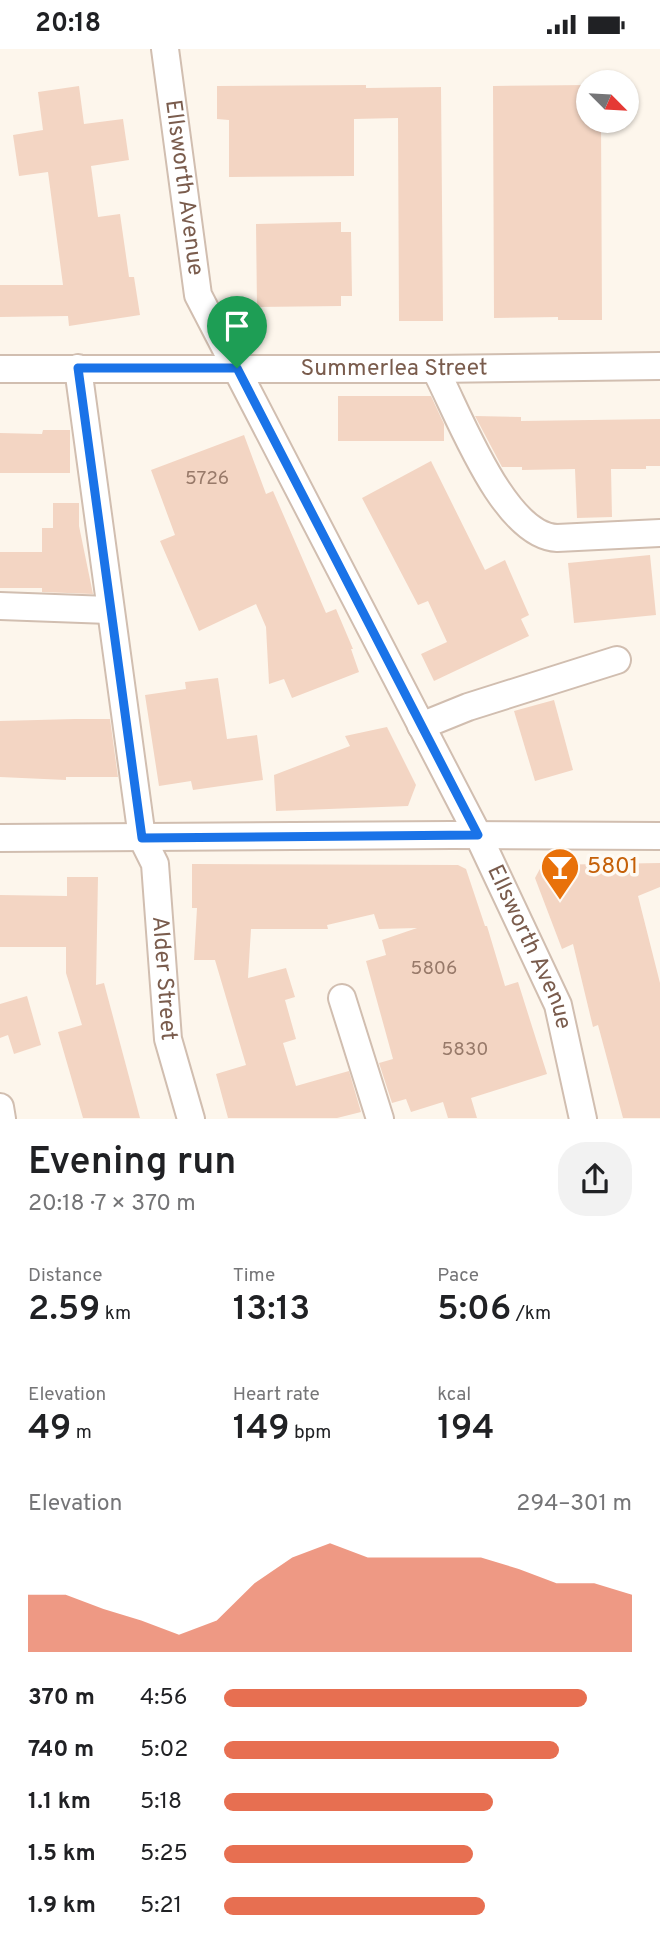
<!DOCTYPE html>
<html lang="en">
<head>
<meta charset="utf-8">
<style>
	:root { --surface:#fff; --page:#f2f2f2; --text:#202124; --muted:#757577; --accent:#e76f51 }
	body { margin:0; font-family:Overpass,sans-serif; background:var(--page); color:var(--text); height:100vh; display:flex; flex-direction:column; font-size:26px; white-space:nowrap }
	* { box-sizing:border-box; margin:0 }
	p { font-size:23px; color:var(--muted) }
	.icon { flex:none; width:38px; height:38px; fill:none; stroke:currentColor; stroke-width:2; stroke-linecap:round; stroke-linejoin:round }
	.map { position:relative; height:1070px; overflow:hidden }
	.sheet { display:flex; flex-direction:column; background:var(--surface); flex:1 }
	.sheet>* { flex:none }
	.needle { width:46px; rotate:114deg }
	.tools { position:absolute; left:576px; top:21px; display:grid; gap:14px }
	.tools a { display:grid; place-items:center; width:63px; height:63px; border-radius:50%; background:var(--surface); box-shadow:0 2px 5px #0004; font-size:35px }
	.pin { position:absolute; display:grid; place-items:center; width:60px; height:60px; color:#fff; margin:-72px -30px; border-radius:50% 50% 50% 0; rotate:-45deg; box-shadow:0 0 7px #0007 }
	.pin .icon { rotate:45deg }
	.round { display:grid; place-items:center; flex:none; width:74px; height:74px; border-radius:28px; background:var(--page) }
	.summary { display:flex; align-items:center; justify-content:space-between; height:119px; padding:0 28px }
	h1 { font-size:38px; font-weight:600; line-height:52px }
	.metrics { display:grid; grid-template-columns:repeat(3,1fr); gap:10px; height:119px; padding:7px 28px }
	.metrics div { display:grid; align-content:center }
	.metrics b { font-size:35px; font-weight:600 }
	.metrics small { font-size:19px; font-weight:400 }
	.metrics p { font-size:19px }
	.chart { height:196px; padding:14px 28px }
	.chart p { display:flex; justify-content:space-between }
	.chart svg { width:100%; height:126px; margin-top:7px; fill:var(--accent); opacity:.7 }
	ul { padding:0 28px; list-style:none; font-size:23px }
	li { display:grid; grid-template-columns:112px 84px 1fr; align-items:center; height:52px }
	li i { height:18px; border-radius:9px; background:var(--accent) }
	.status { display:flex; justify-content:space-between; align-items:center; height:49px; padding:0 35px; background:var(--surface); direction:ltr }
	.status svg { height:19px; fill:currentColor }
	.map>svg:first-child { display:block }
	.building { fill:#f3d5c3 }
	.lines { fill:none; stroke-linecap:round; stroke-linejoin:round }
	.minor-casing { stroke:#d1beb0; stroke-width:30 }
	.minor { stroke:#fff; stroke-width:26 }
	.route-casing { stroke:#fff; stroke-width:14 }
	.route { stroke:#1a73e8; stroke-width:9 }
	.labels { text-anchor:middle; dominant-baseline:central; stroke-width:7; stroke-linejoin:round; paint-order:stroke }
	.number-label { font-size:19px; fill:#987a6a }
	.street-label { font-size:23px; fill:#7a5c4d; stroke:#fffaf3 }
	.food-label { font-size:23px; fill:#c56008; stroke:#fffaf3; text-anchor:start }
</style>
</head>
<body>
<div class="status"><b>20:18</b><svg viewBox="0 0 49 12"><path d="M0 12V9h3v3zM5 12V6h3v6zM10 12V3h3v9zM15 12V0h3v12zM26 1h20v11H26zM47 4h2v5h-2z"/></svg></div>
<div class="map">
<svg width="660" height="1070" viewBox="0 0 660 1070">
	<rect width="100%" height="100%" fill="#fdf6ec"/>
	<!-- building -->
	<g class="building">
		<path d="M366 36V39L441 38 443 272H399L398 69 354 70V127L229 128V71L217 70V37Z"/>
		<path d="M588 36V72H601L602 271H558V268L494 269 493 37Z"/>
		<path d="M79 37 84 75 123 70 129 111 91 117 98 168 120 165 129 228H134L140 266 69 277 68 267 0 268V236H63L48 123 19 127 13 86 43 81 38 43Z"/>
		<path d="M341 173V183H351L352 247H341V257L257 258 256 175Z"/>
		<path d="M338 347H431L444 375V392H338Z"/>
		<path d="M475 367 521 368V372L660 370V417H646V420H611L612 468 577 469 575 420 522 421V418H502Z"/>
		<path d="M43 381H70V424H0V384L42 385Z"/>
		<path d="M244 386 266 445 273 442 326 564 336 560 353 600H351L359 623 292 649 284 630 269 635 266 578 256 555 199 582 160 492 175 486 151 421Z"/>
		<path d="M431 412 485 521 505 511 529 566 521 570 529 587 434 632 421 605 447 593 428 552 418 556 362 449Z"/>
		<path d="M53 454H79V477L93 545 42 543V539H0V503H42V479H53Z"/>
		<path d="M650 506 656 566 574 574 568 514Z"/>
		<path d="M218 629 227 690 257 686 263 731 193 741 191 732 159 737 145 646 186 640 185 633Z"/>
		<path d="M554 651 573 721 535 732 514 662Z"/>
		<path d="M75 670H110L118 728H66V731L0 728V672Z"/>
		<path d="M387 678 416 736 408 757 276 762 274 726 350 697 345 687Z"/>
		<path d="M660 814V838L638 847 660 934V1069H623L598 976 593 978 573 895 562 900 535 829 542 816Z"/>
		<path d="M192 815 458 816 466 820 485 877H487L505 937 518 933 547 1025 471 1049 477 1069H448L443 1053 411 1063 406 1050 392 1054 379 1014 393 1010 366 912 386 906 382 891 417 879 379 880 374 865 327 876 328 880H251L248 929 286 919 295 948 285 951 296 990 283 994 296 1037 349 1022 361 1063 337 1069H228L216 1025 246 1016 215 911H194L197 859H192Z"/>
		<path d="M67 828H98L96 936 104 934 140 1069H83L58 983 82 976 66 924V898H0V846L67 847Z"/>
		<path d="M27 947 41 996 14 1005 8 986 0 989V955Z"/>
	</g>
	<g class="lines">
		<!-- minor casing -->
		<g class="minor-casing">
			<g id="minor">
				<path id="s1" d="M165 0 198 246 478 786 558 956 583 1070"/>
				<path id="s2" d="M78 319 142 789 155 815 168 990 191 1070"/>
				<path id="s3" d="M0 320H435L660 317"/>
				<path d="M435 320C458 363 503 487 557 489L660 484"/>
				<path d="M0 557 109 561"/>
				<path d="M421 677 468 658 617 611"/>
				<path d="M0 789 452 786 660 787"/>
				<path d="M342 949 380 1070"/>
				<path d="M0 1058 2 1070"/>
			</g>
		</g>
		<!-- minor -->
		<use href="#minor" class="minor"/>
	</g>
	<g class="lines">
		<!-- route casing -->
		<g class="route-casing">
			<path id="route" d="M78 319H237L478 786 142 789Z"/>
		</g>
		<!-- route -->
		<use href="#route" class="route"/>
	</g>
	<!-- icons -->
	<defs>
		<g id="bar-pin" transform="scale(2.0125)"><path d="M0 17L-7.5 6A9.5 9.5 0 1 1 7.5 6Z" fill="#e8710a" stroke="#fffaf3"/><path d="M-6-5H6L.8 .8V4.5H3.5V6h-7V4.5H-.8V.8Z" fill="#fff"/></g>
	</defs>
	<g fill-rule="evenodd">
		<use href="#bar-pin" x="560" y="818"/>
	</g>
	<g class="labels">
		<!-- number labels -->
		<g class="number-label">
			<text x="207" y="430">5726</text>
			<text x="434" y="920">5806</text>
			<text x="465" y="1001">5830</text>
		</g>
		<!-- street labels -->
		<g class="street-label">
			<text stroke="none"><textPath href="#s1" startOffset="140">Ellsworth Avenue</textPath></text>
			<text stroke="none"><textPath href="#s3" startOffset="394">Summerlea Street</textPath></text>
			<text stroke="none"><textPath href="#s1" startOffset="980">Ellsworth Avenue</textPath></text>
			<text stroke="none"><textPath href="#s2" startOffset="618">Alder Street</textPath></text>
		</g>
		<!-- food labels -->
		<g class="food-label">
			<text x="587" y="818">5801</text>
		</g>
	</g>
</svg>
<div class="tools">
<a><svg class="needle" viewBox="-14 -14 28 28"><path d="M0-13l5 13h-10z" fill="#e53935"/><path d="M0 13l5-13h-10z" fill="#757577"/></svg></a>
</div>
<div class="pin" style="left:237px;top:319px;background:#1e9e55"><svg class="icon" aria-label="arrive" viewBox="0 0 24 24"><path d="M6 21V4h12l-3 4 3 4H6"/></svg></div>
</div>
<section class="sheet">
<div class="summary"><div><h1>Evening run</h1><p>20:18 · 7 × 370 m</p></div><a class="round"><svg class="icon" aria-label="share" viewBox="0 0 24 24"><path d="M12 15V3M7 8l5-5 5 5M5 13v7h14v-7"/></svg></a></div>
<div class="metrics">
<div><p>Distance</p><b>2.59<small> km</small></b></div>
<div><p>Time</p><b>13:13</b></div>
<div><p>Pace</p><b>5:06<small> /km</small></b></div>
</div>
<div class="metrics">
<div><p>Elevation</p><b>49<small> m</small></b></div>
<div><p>Heart rate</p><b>149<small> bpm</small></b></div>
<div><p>kcal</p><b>194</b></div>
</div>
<div class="chart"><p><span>Elevation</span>294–301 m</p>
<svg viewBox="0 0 160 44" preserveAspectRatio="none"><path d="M0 44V24L10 24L20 29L30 33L40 38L50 33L60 20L70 11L80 6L90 11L100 11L110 11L120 11L130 15L140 20L150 20L160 24V44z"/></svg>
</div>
<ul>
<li><b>370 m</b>4:56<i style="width:89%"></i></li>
<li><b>740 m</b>5:02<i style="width:82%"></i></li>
<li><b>1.1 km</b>5:18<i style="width:66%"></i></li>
<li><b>1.5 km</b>5:25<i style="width:61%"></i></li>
<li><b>1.9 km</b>5:21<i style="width:64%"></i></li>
</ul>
</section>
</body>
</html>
